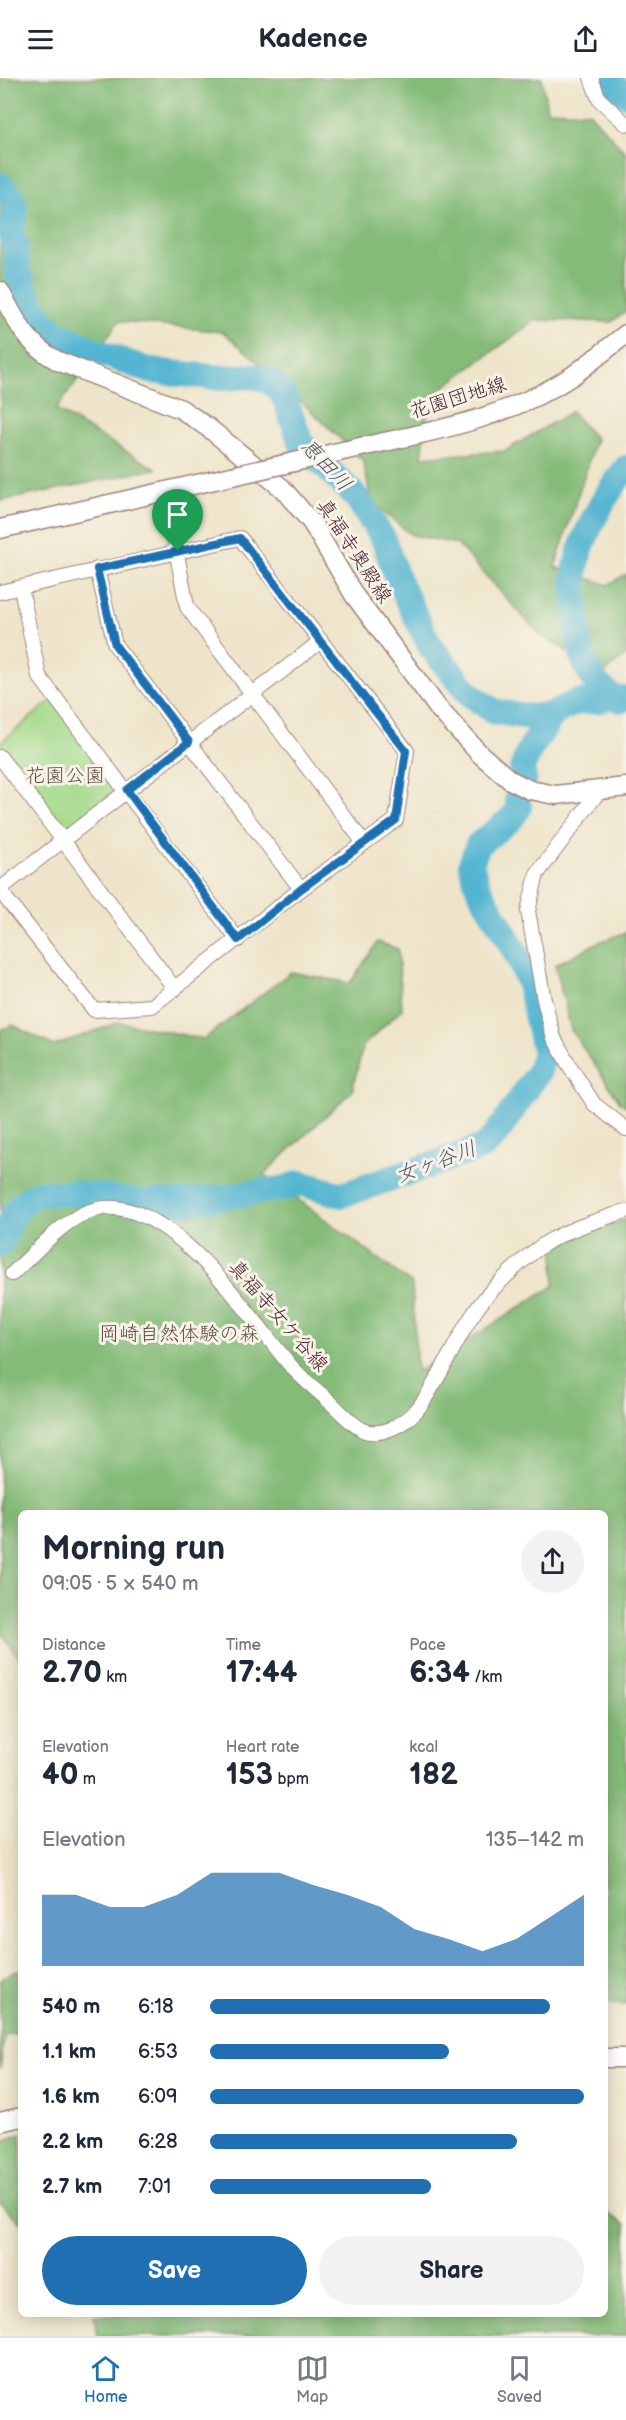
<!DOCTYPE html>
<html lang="en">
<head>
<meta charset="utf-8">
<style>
	:root { --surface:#fff; --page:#f2f2f3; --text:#1f2937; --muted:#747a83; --line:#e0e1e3; --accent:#1f6fb2 }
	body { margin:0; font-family:"Balsamiq Sans","Klee One",sans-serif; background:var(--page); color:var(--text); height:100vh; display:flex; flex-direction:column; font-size:22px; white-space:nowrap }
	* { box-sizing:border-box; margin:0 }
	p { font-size:20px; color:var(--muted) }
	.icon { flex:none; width:33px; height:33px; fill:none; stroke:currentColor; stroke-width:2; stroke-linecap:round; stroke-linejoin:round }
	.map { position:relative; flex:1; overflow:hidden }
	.panel { position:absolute; left:18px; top:1432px; width:590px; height:807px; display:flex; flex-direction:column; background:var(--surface); border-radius:9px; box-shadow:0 3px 15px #0003 }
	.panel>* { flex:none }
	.pin { position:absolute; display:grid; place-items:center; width:51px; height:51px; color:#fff; margin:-62px -26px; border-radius:50% 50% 50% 0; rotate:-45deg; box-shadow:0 0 6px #0007 }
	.pin .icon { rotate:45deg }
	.round { display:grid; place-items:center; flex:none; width:63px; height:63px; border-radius:32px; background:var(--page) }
	.summary { display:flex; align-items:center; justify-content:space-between; height:102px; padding:0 24px }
	h1 { font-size:33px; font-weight:700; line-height:45px }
	.stats { display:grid; grid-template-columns:repeat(3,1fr); gap:9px; height:102px; padding:6px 24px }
	.stats div { display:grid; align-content:center }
	.stats b { font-size:30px; font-weight:700 }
	.stats small { font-size:16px; font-weight:400 }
	.stats p { font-size:16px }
	.chart { height:168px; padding:12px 24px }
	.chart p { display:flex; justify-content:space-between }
	.chart svg { width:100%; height:108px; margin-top:6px; fill:var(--accent); opacity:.7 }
	.cta { display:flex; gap:12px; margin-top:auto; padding:12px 24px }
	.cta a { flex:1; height:69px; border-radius:36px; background:var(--accent); color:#fff; font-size:24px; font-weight:700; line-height:69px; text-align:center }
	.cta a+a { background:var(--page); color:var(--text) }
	ul { padding:0 24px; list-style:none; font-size:20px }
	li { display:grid; grid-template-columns:96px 72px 1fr; align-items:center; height:45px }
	li i { height:15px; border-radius:8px; background:var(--accent) }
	header { display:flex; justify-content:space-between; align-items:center; height:78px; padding:0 24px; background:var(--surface); font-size:27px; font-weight:700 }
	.dock { display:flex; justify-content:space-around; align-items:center; height:84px; border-top:2px solid var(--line); background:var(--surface); font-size:16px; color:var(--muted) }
	.dock a { display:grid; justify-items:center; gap:3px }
	.dock .on { color:var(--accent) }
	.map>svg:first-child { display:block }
	.green { fill:#a5db8c; stroke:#787d5c; stroke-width:1.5 }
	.forest { fill:#84bb78; stroke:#676d52; stroke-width:1.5 }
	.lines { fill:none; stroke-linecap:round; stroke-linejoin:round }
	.river { stroke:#52b5d1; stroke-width:26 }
	.street-casing { stroke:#9c827a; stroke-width:16 }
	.secondary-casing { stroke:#9c827a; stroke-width:21 }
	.street { stroke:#fff; stroke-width:14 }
	.secondary { stroke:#fff; stroke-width:18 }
	.secondary-bridge-casing { stroke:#9c827a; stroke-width:21; stroke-linecap:butt }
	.secondary-bridge { stroke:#fff; stroke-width:18 }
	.route-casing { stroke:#fff; stroke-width:12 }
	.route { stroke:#1f6fb2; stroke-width:8 }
	.labels { text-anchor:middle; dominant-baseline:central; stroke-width:6; stroke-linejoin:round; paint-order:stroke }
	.street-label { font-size:20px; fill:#4a1f2b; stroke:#f7f3e8 }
	.park-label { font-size:20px; fill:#614e43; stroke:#f7f3e8 }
	.water-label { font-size:21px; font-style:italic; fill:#4d5465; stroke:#f7f3e8 }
</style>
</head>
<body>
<header><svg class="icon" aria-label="menu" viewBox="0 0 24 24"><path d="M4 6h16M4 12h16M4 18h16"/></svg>Kadence<svg class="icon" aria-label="share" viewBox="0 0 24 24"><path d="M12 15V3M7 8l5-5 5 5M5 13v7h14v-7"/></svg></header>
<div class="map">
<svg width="626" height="2258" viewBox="0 0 626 2258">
	<rect width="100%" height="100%" fill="#f7f3e8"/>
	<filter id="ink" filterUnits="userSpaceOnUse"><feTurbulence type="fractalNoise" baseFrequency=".0167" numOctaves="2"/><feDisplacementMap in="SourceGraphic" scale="12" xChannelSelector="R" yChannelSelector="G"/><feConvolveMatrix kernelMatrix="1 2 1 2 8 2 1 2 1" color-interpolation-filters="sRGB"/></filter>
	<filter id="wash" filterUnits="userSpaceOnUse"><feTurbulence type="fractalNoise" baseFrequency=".008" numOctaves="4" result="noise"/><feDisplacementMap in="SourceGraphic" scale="24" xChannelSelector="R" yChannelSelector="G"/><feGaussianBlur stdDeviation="1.35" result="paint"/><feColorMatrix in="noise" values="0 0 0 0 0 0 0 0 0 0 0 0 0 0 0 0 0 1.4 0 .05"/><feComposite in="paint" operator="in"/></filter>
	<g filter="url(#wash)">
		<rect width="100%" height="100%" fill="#eee4c9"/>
		<!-- green -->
		<path class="green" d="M52 622 120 709 62 755 0 672V665Z"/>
		<!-- forest -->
		<g class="forest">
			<path d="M0 0H542L547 32 589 34 626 75V233L612 244 536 242 430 319 422 379 505 373 571 334 596 361 555 489 608 507 626 496V577L603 596 538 555 457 466 412 457 372 425 363 383 278 301 223 254 119 243 56 332 156 391 0 423Z"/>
			<path d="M626 854V1028L620 1024 571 952 555 887 597 865Z"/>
			<path d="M378 864 398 871 402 931 363 968 352 1013 264 1096 412 1206 417 1294 554 1208V1168L626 1141V1927L604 1925V1436H21V1582L0 1553V952L13 947 54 968 119 944 204 961 291 894 350 905Z"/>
			<path d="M21 1893V1956H5L0 1991V1903L12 1894Z"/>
			<path d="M21 2056V2145L0 2125V2064Z"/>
			<path d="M605 2134 626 2146V2258H97L94 2237 604 2236Z"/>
		</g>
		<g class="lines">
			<!-- river -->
			<g class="river">
				<path d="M605 0 626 17"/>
				<path d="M0 107C17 121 19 135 9 153L15 166 17 193 29 220 42 242 57 255 93 272 151 293 223 300 254 298 267 302 279 311 285 321 301 365 357 420 384 462 397 500 430 568 470 617 495 634 531 639 551 637 576 624 596 623 609 619"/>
				<path d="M623 620 621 622C607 618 592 602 586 588 578 572 572 506 576 488 582 458 607 413 626 390"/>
				<path d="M0 1166 14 1136 25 1123 37 1115H73L140 1124H186L286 1110 300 1105 342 1117 483 1069 495 1058 538 995 545 975 529 906 518 879 478 809 471 786 478 767 512 740 519 730 517 721 524 700 522 691 529 673 551 640V637"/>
			</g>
		</g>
	</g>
	<g filter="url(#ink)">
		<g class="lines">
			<!-- street casing -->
			<g class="street-casing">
				<g id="street">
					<path d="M591 0 599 21 626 46"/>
					<path d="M165 413 187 529 364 765"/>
					<path d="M97 491 115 567 301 811"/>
					<path d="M21 510 39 598 238 862"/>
					<path d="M0 514 240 460 407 673 396 742 301 811 152 928 94 932 0 813"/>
					<path d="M0 679 175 911"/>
					<path d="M600 712 537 796 528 833 544 922 554 960 569 987 594 1026 626 1051"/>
					<path d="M0 811 321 563"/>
					<path d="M12 1196C33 1177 59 1146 85 1135 161 1101 249 1239 290 1287 302 1301 317 1312 330 1324 340 1333 353 1348 365 1353 385 1359 409 1343 420 1328 448 1289 463 1239 498 1206 513 1191 529 1176 546 1165 570 1150 599 1142 626 1133"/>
				</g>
			</g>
			<!-- secondary casing -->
			<g class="secondary-casing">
				<g id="secondary">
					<path d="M0 213C17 244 26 266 58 283L181 331 210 351 282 410 312 445 354 517 438 630 480 676 510 702 530 712 556 717 626 709"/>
					<path d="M356 370C430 354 507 341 572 298 590 285 608 270 626 256"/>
					<path d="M0 451 232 398"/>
					<path d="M604 1980H626"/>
					<path d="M0 2044 21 2039"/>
				</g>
			</g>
			<!-- street -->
			<use href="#street" class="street"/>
			<!-- secondary -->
			<use href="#secondary" class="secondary"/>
			<!-- secondary-bridge casing -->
			<g class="secondary-bridge-casing">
				<path id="secondary-bridge" d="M232 398 356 370"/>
			</g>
			<!-- secondary-bridge -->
			<use href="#secondary-bridge" class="secondary-bridge"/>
		</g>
	</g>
	<g class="lines" filter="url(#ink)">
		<!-- route casing -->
		<g class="route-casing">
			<path id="route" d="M240 460 406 673 396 742 301 811 238 862 127 712 189 664 115 567 97 491Z"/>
		</g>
		<!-- route -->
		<use href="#route" class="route"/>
	</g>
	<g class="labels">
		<!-- street labels -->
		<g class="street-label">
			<text transform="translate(458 320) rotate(-17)">花園団地線</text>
			<text transform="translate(354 473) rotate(57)">真福寺奥殿線</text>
			<text transform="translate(278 1238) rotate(49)">真福寺女ケ谷線</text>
		</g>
		<!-- park labels -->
		<g class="park-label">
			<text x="65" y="698">花園公園</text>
			<text x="179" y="1256">岡崎自然体験の森</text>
		</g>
		<!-- water labels -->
		<g class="water-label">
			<text transform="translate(326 387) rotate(47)">恵田川</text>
			<text transform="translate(436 1084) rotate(-20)">女ヶ谷川</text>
		</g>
	</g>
</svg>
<div class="pin" style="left:178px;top:473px;background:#1e9e55"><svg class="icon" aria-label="arrive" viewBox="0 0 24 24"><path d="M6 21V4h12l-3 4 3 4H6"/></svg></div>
<section class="panel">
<div class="summary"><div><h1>Morning run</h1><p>09:05 · 5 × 540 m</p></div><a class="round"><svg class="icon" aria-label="share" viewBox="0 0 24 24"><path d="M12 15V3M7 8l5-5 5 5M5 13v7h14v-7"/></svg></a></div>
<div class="stats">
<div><p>Distance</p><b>2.70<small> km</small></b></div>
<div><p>Time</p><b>17:44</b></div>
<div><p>Pace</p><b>6:34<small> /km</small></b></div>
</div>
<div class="stats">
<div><p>Elevation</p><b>40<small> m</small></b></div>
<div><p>Heart rate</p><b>153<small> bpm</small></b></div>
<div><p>kcal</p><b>182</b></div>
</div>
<div class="chart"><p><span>Elevation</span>135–142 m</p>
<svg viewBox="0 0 160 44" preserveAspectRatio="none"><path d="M0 44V15L10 15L20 20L30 20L40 15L50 6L60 6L70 6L80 11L90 15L100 20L110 29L120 33L130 38L140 33L150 24L160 15V44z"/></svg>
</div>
<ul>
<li><b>540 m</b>6:18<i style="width:91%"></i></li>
<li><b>1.1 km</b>6:53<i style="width:64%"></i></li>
<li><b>1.6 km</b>6:09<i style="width:100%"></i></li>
<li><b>2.2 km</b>6:28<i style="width:82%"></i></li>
<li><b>2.7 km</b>7:01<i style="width:59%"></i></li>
</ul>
<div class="cta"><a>Save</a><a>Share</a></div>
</section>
</div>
<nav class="dock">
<a class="on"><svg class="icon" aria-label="home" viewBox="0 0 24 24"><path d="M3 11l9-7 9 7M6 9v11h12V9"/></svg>Home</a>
<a><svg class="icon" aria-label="map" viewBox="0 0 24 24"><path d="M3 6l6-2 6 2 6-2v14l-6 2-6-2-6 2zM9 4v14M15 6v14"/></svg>Map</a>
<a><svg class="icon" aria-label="saved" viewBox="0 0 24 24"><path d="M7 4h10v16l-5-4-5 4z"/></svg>Saved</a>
</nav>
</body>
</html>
